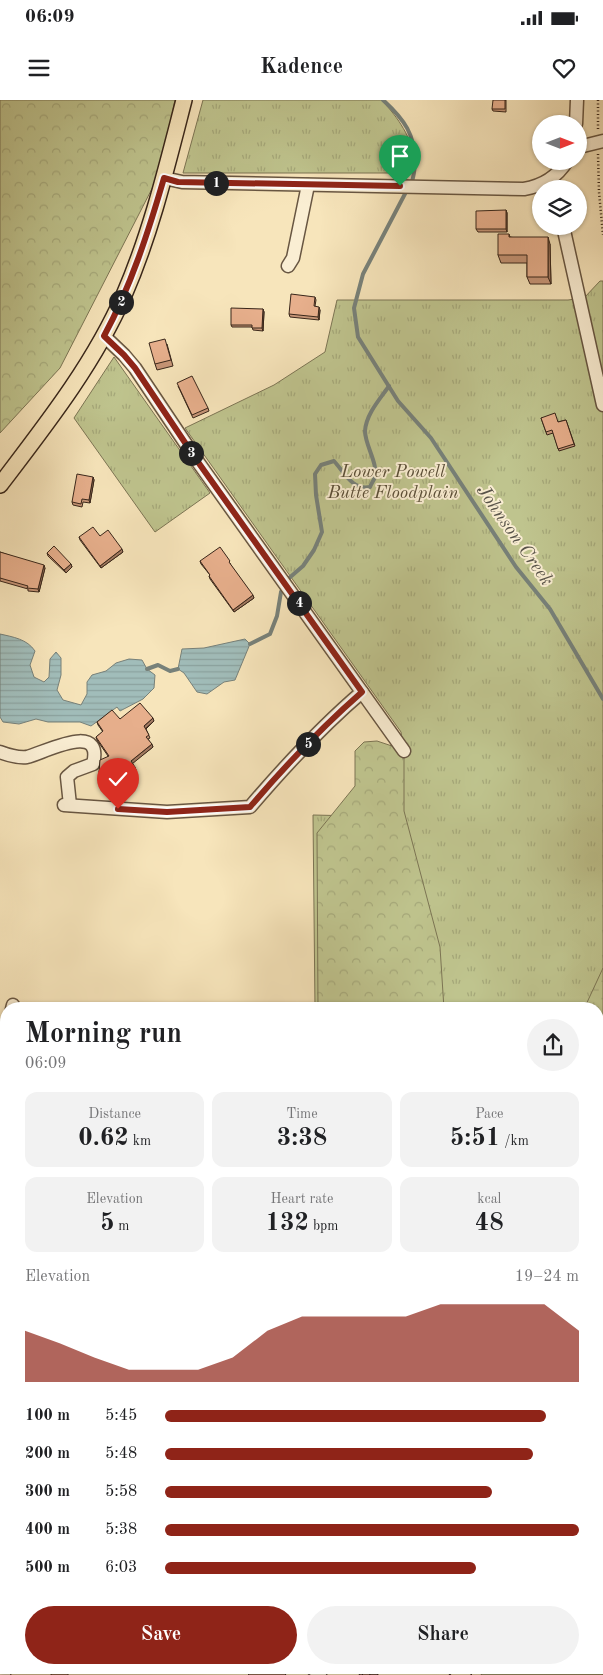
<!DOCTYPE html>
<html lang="en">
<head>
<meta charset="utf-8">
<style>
	:root { --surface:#fff; --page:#f2f2f2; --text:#202124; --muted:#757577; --accent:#8f2418 }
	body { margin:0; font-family:"Old Standard TT",serif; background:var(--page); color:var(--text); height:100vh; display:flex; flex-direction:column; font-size:19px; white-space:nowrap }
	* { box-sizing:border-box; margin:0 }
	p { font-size:16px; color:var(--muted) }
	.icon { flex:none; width:28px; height:28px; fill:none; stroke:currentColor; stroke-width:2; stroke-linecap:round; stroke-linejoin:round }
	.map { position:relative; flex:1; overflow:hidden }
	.sheet { position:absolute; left:0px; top:902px; width:604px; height:672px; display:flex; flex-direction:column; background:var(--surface); border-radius:20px 20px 0 0; box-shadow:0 1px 4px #0004 }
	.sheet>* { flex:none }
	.needle { width:32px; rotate:90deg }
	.tools { position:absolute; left:532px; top:15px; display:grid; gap:10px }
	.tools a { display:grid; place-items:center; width:55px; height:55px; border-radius:50%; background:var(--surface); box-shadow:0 1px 4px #0004; font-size:25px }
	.pin { position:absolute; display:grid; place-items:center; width:42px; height:42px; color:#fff; margin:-51px -21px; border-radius:50% 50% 50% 0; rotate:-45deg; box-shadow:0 0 5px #0007 }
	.pin .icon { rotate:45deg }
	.km { position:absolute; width:25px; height:25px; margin:-12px; border-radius:50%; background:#222; color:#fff; font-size:14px; line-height:25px; text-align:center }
	.round { display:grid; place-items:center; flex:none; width:52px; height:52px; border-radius:26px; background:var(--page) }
	.head { display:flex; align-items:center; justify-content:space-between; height:85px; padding:0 25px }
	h1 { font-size:28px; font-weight:800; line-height:38px }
	.figures { display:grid; grid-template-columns:repeat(3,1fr); gap:8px; height:85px; padding:5px 25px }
	.figures div { display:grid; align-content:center; border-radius:12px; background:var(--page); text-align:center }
	.figures b { font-size:25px; font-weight:800 }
	.figures small { font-size:14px; font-weight:400 }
	.figures p { font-size:14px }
	.chart { height:140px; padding:10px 25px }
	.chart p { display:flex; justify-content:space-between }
	.chart svg { width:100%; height:90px; margin-top:5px; fill:var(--accent); opacity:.7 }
	.action { display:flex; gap:10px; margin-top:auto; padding:10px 25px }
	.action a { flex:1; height:58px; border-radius:30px; background:var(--accent); color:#fff; font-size:20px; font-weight:800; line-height:58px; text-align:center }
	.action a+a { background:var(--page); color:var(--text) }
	ul { padding:0 25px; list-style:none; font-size:16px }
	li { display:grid; grid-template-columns:80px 60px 1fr; align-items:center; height:38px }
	li i { height:12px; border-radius:6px; background:var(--accent) }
	.status { display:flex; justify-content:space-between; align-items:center; height:35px; padding:0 25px; background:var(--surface); direction:ltr }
	.status svg { height:14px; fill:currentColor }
	header { display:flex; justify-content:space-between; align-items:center; height:65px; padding:0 25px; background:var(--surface); font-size:22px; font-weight:800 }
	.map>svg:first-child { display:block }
	.grass { fill:url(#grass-tufts); stroke:#7c7554 }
	.forest { fill:url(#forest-crowns); stroke:#7c7554 }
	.wetland { fill:url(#wetland-marsh); stroke:#7c7554 }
	.water { fill:url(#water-rules); stroke:#77817a }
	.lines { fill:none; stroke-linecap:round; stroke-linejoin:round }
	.stream { stroke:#77817a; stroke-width:4 }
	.minor-casing { stroke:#685642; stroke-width:15 }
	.major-casing { stroke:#38261a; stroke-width:18 }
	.path { stroke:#38261a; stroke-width:2.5; stroke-dasharray:1 2.5; stroke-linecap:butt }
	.minor { stroke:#faeed3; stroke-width:12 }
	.major { stroke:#f7e5bb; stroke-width:15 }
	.wall { fill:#c79678; stroke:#38261a }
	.shaded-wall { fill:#a27a62; stroke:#38261a }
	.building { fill:#e7af8c; stroke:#38261a }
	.route-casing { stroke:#fff; stroke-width:10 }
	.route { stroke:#8f2418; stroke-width:6 }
	.labels { text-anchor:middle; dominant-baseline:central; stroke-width:4; stroke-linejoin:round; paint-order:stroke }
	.park-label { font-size:18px; font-style:italic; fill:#5a4e37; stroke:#faeed3 }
	.water-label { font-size:19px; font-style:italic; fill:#58534a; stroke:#faeed3 }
</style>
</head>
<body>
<div class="status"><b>06:09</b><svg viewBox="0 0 49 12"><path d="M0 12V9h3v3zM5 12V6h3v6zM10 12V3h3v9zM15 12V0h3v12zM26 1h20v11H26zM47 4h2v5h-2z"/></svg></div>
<header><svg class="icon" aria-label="menu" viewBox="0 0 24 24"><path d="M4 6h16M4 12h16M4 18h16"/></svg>Kadence<svg class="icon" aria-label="heart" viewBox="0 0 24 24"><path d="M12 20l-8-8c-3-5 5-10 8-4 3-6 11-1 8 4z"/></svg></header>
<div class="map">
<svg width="603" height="1575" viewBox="0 0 603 1575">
	<defs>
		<pattern id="grass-tufts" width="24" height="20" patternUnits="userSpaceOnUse" patternTransform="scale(1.25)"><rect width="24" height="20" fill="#bfc48e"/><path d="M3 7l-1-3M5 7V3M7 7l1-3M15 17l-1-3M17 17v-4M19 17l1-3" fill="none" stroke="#a5a87a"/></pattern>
		<pattern id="forest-crowns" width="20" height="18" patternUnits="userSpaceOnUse" patternTransform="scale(1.25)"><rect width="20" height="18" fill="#bfc48e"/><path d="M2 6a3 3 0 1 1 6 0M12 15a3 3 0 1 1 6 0" fill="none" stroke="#a5a87a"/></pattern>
		<pattern id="wetland-marsh" width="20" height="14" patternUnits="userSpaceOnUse" patternTransform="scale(1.25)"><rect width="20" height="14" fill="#bfc48e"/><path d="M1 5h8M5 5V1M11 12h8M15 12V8" fill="none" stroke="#a5a87a"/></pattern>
		<pattern id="water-rules" width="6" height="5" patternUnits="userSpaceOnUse" patternTransform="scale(1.25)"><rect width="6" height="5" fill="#a1bdba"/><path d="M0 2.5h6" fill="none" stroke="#8ba29f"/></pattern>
	</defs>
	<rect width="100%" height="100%" fill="#f7e5bb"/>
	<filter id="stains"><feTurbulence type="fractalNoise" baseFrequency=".004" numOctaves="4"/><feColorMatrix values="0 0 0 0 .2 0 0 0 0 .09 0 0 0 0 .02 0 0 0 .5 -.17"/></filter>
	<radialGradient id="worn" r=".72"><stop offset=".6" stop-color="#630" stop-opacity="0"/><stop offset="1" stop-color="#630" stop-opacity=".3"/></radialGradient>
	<!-- grass -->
	<g class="grass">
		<path d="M203 0H381C394 12 411 36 413 54 414 61 411 68 409 73H183Z"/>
		<path d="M600 181H603V1528L598 1535V909H315L313 715 357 716V649H393L404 653 401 632 185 328 274 285 325 252 337 200H568L584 198Z"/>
		<path d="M114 257 210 393 155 432 74 318Z"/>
	</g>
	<!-- forest -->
	<g class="forest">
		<path d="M0 0H175L159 75 60 268 0 333Z"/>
		<path d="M377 641 392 646 404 657V711L440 847 444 909H318L317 733 355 686V651L364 642Z"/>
		<path d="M598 1141 603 1147V1259L598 1254Z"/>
		<path d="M598 1477 603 1481V1575H482L475 1569H598Z"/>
	</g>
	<!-- wetland -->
	<path class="wetland" d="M603 868V1113L598 1107V909H584Z"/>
	<!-- water -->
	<g class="water">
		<path d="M0 534C13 537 27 539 35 551L30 565 34 577 44 582 49 577 50 559 56 552 61 558V575L57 590 63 600 81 605 87 594V582L92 575 106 571 116 563 129 559 142 560 147 569 155 575 154 588 143 599 120 611 117 607 91 626 80 622H48L36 619 19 624 3 622 0 617Z"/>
		<path d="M245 539 250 544 235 580 224 582 207 594 197 592 184 573 178 569 182 549 204 548Z"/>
	</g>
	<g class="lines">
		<!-- stream -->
		<g class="stream">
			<path d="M383 0C404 19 416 35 415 65 414 72 414 77 411 84"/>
			<path d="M407 90 363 174 354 208 358 237 398 301 431 338 516 467 550 509 603 599"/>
			<path d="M250 544 270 534 277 516 281 492 288 479 303 466 314 450 322 432 316 395 315 374 321 365 334 361C344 372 353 391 370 387 371 384 374 380 375 377 378 363 365 345 365 331 366 314 380 299 389 286"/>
			<path d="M147 569 158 565 170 571 178 569"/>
		</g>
		<!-- minor casing -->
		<g class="minor-casing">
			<g id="minor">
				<path d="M576 24 577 0"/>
				<path d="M579 47 603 41"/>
				<path d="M164 78 182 82 524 89C542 86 557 77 567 61"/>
				<path d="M563 126 603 305"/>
				<path d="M288 166 293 158 308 85"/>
				<path d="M104 236 124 255 135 268 198 362 404 651"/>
				<path d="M0 652C8 655 18 658 27 657 44 653 104 620 93 664L74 671 67 677 70 705"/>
				<path d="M64 705 167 712 250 707C285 666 321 627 362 592"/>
				<path d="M12 909 13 905"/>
				<path d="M0 1176 6 1167"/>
				<path d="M313 1569 320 1575"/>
				<path d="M4 1575 2 1270 6 1253"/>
			</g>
		</g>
		<!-- major casing -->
		<g class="major-casing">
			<g id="major">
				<path d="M0 385C45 326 94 264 124 195 151 133 167 66 184 0"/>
				<path d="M0 1197 6 1200"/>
				<path d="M456 1569 463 1575"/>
			</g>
		</g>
		<!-- path -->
		<g class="path">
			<path d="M598 0V31"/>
			<path d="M598 54 599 92 603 135"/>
		</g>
		<!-- minor -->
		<use href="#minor" class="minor"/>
		<!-- major -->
		<use href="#major" class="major"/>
	</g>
	<!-- wall -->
	<g class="wall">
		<path d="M506 0V12L493 11 492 9Z"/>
		<path d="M506 110 507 113V132H478L476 129Z"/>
		<path d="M509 134 510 137 550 144 551 184H530L527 177V163H501L498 155Z"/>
		<path d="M315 197 316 200 315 206 320 210 319 220 290 217 289 214Z"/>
		<path d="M263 209 264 212 263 231 253 230 252 227H232L231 225Z"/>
		<path d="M167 244 173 266 157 270 155 264Z"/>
		<path d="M178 286 208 308 209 311 193 318Z"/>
		<path d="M541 318 558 322 566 320 575 346 559 351 553 333 547 335Z"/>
		<path d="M93 377 94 380 90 403 83 402 82 407 73 405 72 402Z"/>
		<path d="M100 436 123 452 101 468 80 440 79 437Z"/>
		<path d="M0 452 45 468 39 492 28 491V489L0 481Z"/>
		<path d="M47 453 71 464 72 467 66 473 48 456Z"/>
		<path d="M200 461 231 464H230L254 498 234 512 210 479 209 476 210 475 201 464Z"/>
		<path d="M120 619 154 621 146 629 150 638 148 639 153 647 132 663 136 670 121 686H118L111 676 105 679 103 675H100L99 672 108 656 97 640 96 637 103 632 98 625 97 622Z"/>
		<path d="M353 1569H384L377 1575H360Z"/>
	</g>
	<!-- shaded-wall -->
	<g class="shaded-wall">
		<path d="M506 110 507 113V132L506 129Z"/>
		<path d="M548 137 550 144 551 184 548 177Z"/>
		<path d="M319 207 320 210 319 220 318 217Z"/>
		<path d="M263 209 264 212 263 231 262 228Z"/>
		<path d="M93 377 94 380 90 403 89 400Z"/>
		<path d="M122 449 123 452 101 468 100 466Z"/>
		<path d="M71 464 72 467 66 473 64 470Z"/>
		<path d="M44 465 45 468 39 492 38 489Z"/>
		<path d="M253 495 254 498 234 512 233 510Z"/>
		<path d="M153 618 154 621 145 629 144 626Z"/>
		<path d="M152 644 153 647 132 664 131 661Z"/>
		<path d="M135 667 136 670 121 686 120 683Z"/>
		<path d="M376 1569H384L377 1575H369Z"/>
	</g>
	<!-- building -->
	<g class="building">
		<path d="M493 0H505V9H492Z"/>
		<path d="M506 110V129H476V111Z"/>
		<path d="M498 134H509V137H548V177H527V155H498Z"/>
		<path d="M291 194 315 197 314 206 319 207 318 217 289 214Z"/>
		<path d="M231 208 263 209 262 228H252V225H231Z"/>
		<path d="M165 239 171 260 155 264 149 243Z"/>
		<path d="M192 276 208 308 192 315 177 283Z"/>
		<path d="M555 313 558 322 566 320 574 344 558 349 552 330 546 332 541 318Z"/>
		<path d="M77 374 93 377 89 400 82 399 81 404 72 402Z"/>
		<path d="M93 427 100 436 108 430 122 449 100 466 79 437Z"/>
		<path d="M54 446 71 464 64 470 47 453Z"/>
		<path d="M220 447 230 461 229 462 253 495 233 510 209 476 210 475 200 461Z"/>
		<path d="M0 452 44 465 38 489 27 488 28 486 0 478Z"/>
		<path d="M140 603 153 618 144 626 149 635 146 637 152 644 131 661 135 667 120 683H117L110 673 104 676 102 672H99L100 660 109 656 96 637 103 631 97 622 112 610 120 619Z"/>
		<path d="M52 1569H68V1575H51Z"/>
		<path d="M244 1569H281L286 1575H249Z"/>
		<path d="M357 1569H376L369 1575H363Z"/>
	</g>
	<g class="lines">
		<!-- route casing -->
		<g class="route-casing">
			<path id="route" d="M118 709 167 712 250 707C285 666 322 627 362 592L198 362 135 268 124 255 104 236C131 186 148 133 164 78L178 82 400 86"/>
		</g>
		<!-- route -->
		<use href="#route" class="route"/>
	</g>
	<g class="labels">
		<!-- park labels -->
		<g class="park-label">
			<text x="393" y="372">Lower Powell<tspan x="393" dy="21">Butte Floodplain</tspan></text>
		</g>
		<!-- water labels -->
		<g class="water-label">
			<text transform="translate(514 436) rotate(55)">Johnson Creek</text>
		</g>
	</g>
	<rect width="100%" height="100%" filter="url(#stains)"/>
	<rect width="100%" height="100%" fill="url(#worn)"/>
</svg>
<div class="tools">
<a><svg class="needle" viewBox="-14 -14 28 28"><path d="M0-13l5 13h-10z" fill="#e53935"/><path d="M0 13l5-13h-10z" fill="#757577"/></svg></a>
<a><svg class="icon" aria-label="layers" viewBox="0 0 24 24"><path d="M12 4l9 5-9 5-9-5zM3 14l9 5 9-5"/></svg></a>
</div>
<div class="pin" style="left:400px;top:86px;background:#1e9e55"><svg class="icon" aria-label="arrive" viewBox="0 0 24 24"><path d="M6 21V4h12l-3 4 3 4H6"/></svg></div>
<div class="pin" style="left:118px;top:709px;background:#d93025"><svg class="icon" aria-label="check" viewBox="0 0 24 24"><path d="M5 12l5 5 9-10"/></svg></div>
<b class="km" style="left:216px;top:83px">1</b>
<b class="km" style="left:121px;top:202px">2</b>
<b class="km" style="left:191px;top:353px">3</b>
<b class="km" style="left:299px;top:503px">4</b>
<b class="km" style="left:308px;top:644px">5</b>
<section class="sheet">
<div class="head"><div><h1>Morning run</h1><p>06:09</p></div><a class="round"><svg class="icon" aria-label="share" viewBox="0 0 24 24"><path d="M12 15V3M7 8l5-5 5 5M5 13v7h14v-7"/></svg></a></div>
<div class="figures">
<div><p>Distance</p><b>0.62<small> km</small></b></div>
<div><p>Time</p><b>3:38</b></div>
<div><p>Pace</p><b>5:51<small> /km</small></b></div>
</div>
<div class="figures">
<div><p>Elevation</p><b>5<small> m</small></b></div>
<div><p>Heart rate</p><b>132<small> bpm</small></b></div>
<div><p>kcal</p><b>48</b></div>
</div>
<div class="chart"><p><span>Elevation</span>19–24 m</p>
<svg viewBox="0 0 160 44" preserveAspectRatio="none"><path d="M0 44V19L10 25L20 32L30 38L40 38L50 38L60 32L70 19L80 12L90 12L100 12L110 12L120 6L130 6L140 6L150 6L160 19V44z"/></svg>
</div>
<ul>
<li><b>100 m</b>5:45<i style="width:92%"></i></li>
<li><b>200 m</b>5:48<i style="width:89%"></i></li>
<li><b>300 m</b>5:58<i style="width:79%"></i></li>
<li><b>400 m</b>5:38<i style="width:100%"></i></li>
<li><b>500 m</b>6:03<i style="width:75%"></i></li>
</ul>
<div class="action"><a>Save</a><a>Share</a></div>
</section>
</div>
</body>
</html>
